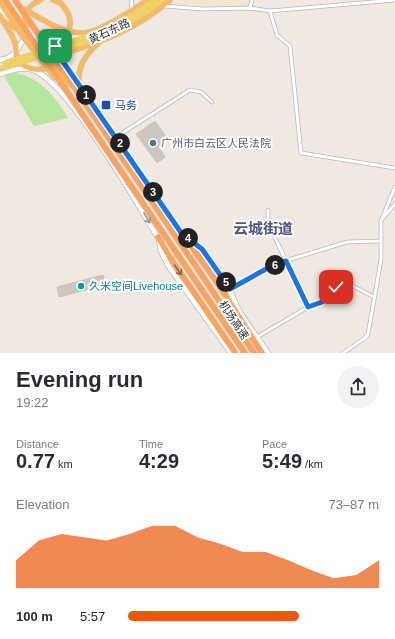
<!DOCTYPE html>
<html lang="en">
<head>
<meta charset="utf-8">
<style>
	:root { --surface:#fff; --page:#f2f2f3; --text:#2b2b33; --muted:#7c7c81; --accent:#ea580c }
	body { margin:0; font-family:Helvetica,"Noto Sans SC",sans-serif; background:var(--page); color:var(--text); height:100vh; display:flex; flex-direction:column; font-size:15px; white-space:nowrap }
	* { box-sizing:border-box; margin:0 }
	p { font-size:13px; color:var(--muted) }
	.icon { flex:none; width:22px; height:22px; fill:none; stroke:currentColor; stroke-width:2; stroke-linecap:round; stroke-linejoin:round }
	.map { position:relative; height:353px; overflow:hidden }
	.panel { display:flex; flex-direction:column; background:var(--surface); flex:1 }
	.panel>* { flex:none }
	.pin { position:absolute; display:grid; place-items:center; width:34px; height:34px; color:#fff; margin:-17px; border-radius:8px; box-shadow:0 2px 6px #0006 }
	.km { position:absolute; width:20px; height:20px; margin:-10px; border-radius:50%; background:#222; color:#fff; font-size:11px; line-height:20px; text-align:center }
	.round { display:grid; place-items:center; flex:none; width:42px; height:42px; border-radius:21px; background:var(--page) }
	.summary { display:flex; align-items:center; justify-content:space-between; height:68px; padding:0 16px }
	h1 { font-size:22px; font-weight:800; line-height:30px }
	.metrics { display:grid; grid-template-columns:repeat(3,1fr); gap:6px; height:68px; padding:4px 16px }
	.metrics div { display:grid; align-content:center }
	.metrics b { font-size:20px; font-weight:800 }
	.metrics small { font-size:11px; font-weight:400 }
	.metrics p { font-size:11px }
	.chart { height:112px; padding:8px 16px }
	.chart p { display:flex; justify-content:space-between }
	.chart svg { width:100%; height:72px; margin-top:4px; fill:var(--accent); opacity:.7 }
	ul { padding:0 16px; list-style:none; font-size:13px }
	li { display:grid; grid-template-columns:64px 48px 1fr; align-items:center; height:30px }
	li i { height:10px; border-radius:5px; background:var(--accent) }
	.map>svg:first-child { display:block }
	.education { fill:#f0e6d1 }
	.green { fill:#b6e59e }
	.building { fill:#cbc7bf; stroke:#cbc5ba }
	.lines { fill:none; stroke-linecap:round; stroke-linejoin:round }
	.minor-casing { stroke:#b4b7c1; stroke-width:4.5 }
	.secondary-casing { stroke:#b4b7c1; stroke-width:6 }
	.primary-casing { stroke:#c9c9c9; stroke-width:6 }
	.trunk-casing { stroke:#c9c9c9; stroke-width:6 }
	.motorway-casing { stroke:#c9c9c9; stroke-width:7 }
	.minor { stroke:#fff; stroke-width:3 }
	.secondary { stroke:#fff; stroke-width:4.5 }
	.primary { stroke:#f2d163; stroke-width:5 }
	.trunk { stroke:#f8ba60; stroke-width:5 }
	.motorway { stroke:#ffa35c; stroke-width:5.5 }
	.primary-bridge-casing { stroke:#c9c9c9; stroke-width:6; stroke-linecap:butt }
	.trunk-bridge-casing { stroke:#c9c9c9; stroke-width:6; stroke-linecap:butt }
	.motorway-bridge-casing { stroke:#c9c9c9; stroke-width:7; stroke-linecap:butt }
	.primary-bridge { stroke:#f2d163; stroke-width:5 }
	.trunk-bridge { stroke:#f8ba60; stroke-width:5 }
	.motorway-bridge { stroke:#ffa35c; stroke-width:5.5 }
	.oneway { stroke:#969696 }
	.oneway2 { stroke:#8c6343 }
	.route-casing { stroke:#fff; stroke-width:8 }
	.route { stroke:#1a73e8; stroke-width:5 }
	.transit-dot { fill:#1a4fb4; stroke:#fff; stroke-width:1.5 }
	.service-dot { fill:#5c6f8a; stroke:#fff; stroke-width:1.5 }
	.culture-dot { fill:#0f9aa8; stroke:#fff; stroke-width:1.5 }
	.labels { text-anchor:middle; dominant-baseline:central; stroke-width:4; stroke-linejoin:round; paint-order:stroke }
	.street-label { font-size:11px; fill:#2e2e2e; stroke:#fff }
	.transit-label { font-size:11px; fill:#164399; stroke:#fff; text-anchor:start }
	.service-label { font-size:11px; fill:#4e5e75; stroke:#fff; text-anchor:start }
	.culture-label { font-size:11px; fill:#0d838f; stroke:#fff; text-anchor:start }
	.district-label { font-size:15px; font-weight:bold; fill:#4d5680; stroke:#fff }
</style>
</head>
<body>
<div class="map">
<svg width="395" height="353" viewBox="0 0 395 353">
	<rect width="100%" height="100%" fill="#efe9e1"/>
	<!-- education -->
	<path class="education" d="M177 0H247L246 6 173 4Z"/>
	<!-- green -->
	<path class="green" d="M13 73C38 75 56 97 68 118L34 126 4 76Z"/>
	<!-- building -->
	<g class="building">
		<path d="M155 121 168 139 158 146 165 157 157 163 136 134Z"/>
		<path d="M103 275 105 285 59 297 57 287Z"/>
	</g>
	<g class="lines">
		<!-- minor casing -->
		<g class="minor-casing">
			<g id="minor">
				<path d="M164 6 203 9 250 8 270 11 395 0"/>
				<path d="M250 8 252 0"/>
				<path d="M131 10 132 0"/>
				<path d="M270 11 277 35 290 46 301 153 395 168"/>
				<path d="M116 137 190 90 201 92 212 102"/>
				<path d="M268 210V223L308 307"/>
				<path d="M383 218 395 204"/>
				<path d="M229 289 275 264 347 242 381 241"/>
				<path d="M257 337 308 307 322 302 329 291 336 287 353 286 374 297"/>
				<path d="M343 353 365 338 368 334 381 260V221L395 187"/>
			</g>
		</g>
		<!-- secondary casing -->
		<g class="secondary-casing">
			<g id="secondary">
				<path d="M48 40 55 45 59 55 182 234 190 254"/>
				<path d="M61 41 84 33"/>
				<path d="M0 60C4 59 9 58 12 55 22 48 21 30 42 37"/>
				<path d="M0 74C9 71 20 67 30 69 60 75 117 170 134 198 142 210 149 225 158 237 163 243 169 248 175 254"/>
				<path d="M184 235 194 242 208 256 228 286 239 311 268 353"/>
				<path d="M159 240 161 251 169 267 231 353"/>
			</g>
		</g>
		<!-- primary casing -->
		<g class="primary-casing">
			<g id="primary">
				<path d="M150 4 155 0"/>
				<path d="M153 7 162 0"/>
			</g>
		</g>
		<!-- trunk casing -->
		<g class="trunk-casing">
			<g id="trunk">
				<path d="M53 0 61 3 68 13"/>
				<path d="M24 9C41 19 64 34 84 33 99 32 135 9 147 0"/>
				<path d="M0 16C5 25 12 34 15 43 17 48 15 53 17 58 23 70 39 72 50 67 55 64 59 61 59 55 101 42 136 30 170 0"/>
			</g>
		</g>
		<!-- motorway casing -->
		<g class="motorway-casing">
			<g id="motorway">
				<path d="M182 234 215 279 262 353"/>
				<path d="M158 237 173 262 235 353"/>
				<path d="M185 250 254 353"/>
				<path d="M178 255 245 353"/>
			</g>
		</g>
		<!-- minor -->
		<use href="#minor" class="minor"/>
		<!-- secondary -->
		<use href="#secondary" class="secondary"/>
		<!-- primary -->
		<use href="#primary" class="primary"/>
		<!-- trunk -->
		<use href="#trunk" class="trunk"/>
		<!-- motorway -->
		<use href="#motorway" class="motorway"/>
		<!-- primary-bridge casing -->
		<g class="primary-bridge-casing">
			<g id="primary-bridge">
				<path d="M5 63C55 47 107 35 150 4"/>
				<path d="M0 69 110 34 153 7"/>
			</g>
		</g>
		<!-- trunk-bridge casing -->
		<g class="trunk-bridge-casing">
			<g id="trunk-bridge">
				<path d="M0 1 21 34 55 78"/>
				<path d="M0 19 16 29"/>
				<path d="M26 28C22 15 28 5 41 0"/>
				<path d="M51 49C64 40 75 30 68 13"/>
				<path d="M45 55 70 85"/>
				<path d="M81 97C73 67 86 51 110 34"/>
			</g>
		</g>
		<!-- motorway-bridge casing -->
		<g class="motorway-bridge-casing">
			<g id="motorway-bridge">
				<path d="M5 0 178 255"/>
				<path d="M15 0 185 250"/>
			</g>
		</g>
		<!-- primary-bridge -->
		<use href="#primary-bridge" class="primary-bridge"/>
		<!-- trunk-bridge -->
		<use href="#trunk-bridge" class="trunk-bridge"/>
		<!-- motorway-bridge -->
		<use href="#motorway-bridge" class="motorway-bridge"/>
	</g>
	<!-- one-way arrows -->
	<defs><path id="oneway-shaft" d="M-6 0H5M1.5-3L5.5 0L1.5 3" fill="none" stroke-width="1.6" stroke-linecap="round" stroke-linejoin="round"/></defs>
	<use class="oneway" href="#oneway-shaft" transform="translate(147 218) rotate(59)"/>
	<use class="oneway2" href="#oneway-shaft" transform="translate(178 270) rotate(55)"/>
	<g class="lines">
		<!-- route casing -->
		<g class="route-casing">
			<path id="route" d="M55 46 59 56 182 234 202 249 230 289 275 264 286 261 308 307 322 302 329 291 336 287"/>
		</g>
		<!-- route -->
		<use href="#route" class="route"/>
	</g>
	<!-- markers -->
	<rect class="transit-dot" x="101" y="100" width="10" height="10" rx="2"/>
	<circle class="service-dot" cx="153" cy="143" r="4"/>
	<circle class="culture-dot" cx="81" cy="286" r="4"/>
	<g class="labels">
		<!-- street labels -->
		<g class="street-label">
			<text transform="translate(109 31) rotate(-25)">黄石东路</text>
			<text transform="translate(234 320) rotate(56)">机场高速</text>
		</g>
		<!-- transit labels -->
		<g class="transit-label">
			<text x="115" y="105">马务</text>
		</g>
		<!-- service labels -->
		<g class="service-label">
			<text x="161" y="143">广州市白云区人民法院</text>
		</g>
		<!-- culture labels -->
		<g class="culture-label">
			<text x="89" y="286">久米空间Livehouse</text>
		</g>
		<!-- district labels -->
		<g class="district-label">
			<text x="263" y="228">云城街道</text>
		</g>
	</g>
</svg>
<div class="pin" style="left:55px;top:46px;background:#1e9e55"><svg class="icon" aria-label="arrive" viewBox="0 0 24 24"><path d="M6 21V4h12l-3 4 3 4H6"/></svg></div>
<div class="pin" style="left:336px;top:287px;background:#d93025"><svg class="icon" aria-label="check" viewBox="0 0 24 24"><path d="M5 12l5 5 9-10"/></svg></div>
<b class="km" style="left:86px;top:95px">1</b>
<b class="km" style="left:120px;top:143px">2</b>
<b class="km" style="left:153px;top:192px">3</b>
<b class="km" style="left:188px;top:238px">4</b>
<b class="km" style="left:226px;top:282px">5</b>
<b class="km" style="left:275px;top:265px">6</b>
</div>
<section class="panel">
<div class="summary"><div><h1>Evening run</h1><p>19:22</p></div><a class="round"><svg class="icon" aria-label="share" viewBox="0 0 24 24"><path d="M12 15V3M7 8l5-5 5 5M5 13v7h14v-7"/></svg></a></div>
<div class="metrics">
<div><p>Distance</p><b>0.77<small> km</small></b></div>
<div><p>Time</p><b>4:29</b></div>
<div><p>Pace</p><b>5:49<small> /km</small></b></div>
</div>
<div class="chart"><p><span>Elevation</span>73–87 m</p>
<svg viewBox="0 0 160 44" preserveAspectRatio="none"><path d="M0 44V27L10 15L20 11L30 13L40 15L50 11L60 6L70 6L80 13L90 17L100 22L110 22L120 27L130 33L140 38L150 36L160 27V44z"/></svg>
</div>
<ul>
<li><b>100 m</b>5:57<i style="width:68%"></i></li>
</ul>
</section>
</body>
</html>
